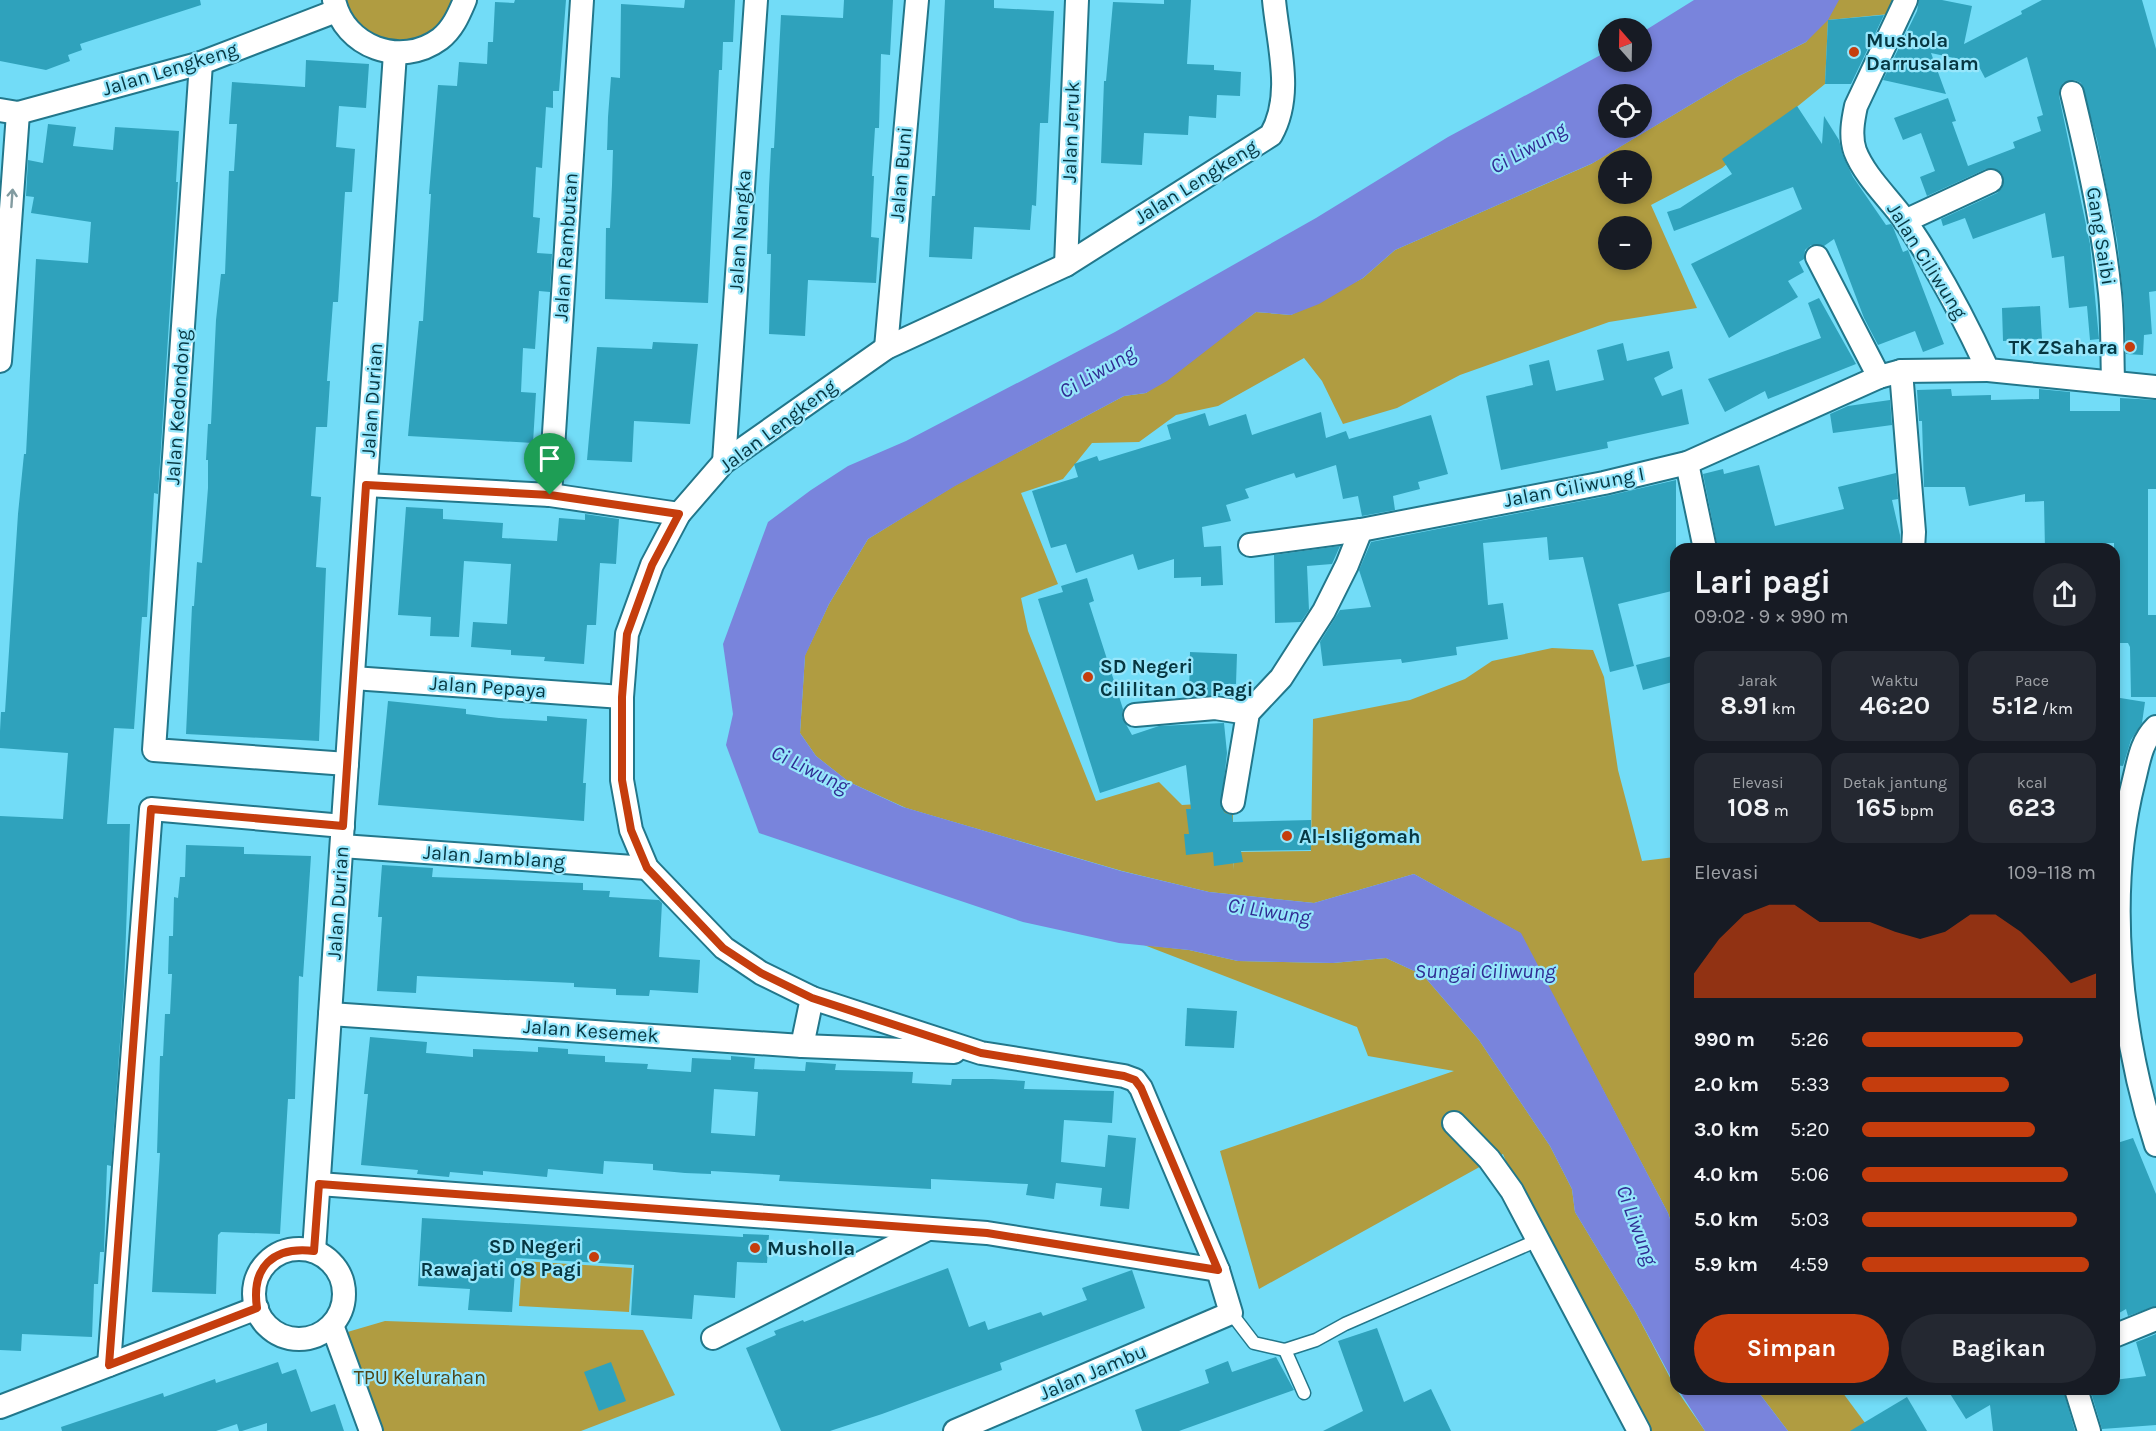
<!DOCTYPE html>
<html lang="id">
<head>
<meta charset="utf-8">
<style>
	:root { --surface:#171b24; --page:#242831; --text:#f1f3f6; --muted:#9ea1a6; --accent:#c53d0d }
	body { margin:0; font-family:Karla,sans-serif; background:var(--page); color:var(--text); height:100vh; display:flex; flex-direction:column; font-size:22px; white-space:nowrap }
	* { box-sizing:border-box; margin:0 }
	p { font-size:20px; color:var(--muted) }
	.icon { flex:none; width:33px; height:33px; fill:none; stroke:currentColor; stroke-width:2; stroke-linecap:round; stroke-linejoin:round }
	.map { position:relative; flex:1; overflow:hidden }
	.sheet { position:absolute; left:1670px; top:543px; width:450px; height:852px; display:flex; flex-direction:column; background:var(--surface); border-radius:18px; box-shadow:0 3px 9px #0003 }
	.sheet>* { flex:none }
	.needle { width:39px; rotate:340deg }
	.tools { position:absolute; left:1598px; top:18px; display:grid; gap:12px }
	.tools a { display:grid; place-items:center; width:54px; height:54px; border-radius:50%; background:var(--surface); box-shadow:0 3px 9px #0003; font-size:30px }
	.pin { position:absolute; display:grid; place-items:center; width:51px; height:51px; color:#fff; margin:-62px -26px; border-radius:50% 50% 50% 0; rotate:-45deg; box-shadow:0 0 6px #0007 }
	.pin .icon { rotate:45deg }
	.round { display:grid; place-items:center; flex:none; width:63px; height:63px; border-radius:32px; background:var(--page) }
	.headline { display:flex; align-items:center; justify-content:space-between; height:102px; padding:0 24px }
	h1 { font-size:33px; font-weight:700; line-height:45px }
	.stats { display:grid; grid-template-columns:repeat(3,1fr); gap:9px; height:102px; padding:6px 24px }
	.stats div { display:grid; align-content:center; border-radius:15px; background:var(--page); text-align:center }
	.stats b { font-size:26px; font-weight:700 }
	.stats small { font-size:16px; font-weight:400 }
	.stats p { font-size:16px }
	.chart { height:168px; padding:12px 24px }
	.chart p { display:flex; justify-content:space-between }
	.chart svg { width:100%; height:108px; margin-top:6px; fill:var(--accent); opacity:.7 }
	.primary-button { display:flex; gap:12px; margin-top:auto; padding:12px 24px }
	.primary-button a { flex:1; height:69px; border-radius:36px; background:var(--accent); color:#fff; font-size:24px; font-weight:700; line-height:69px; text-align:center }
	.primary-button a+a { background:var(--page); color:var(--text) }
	ul { padding:0 24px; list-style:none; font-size:20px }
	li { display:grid; grid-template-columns:96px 72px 1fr; align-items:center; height:45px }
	li i { height:15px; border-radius:8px; background:var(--accent) }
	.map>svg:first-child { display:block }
	.green { fill:#b09c41; fill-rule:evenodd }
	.water { fill:#7984dc; fill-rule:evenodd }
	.building { fill:#2fa2bc; fill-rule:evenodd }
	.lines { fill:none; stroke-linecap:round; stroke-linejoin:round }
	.service-casing { stroke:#22778b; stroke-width:15 }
	.minor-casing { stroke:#22778b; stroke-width:26 }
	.service { stroke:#fff; stroke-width:12 }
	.minor { stroke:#fff; stroke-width:22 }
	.oneway { stroke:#829ba0 }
	.route-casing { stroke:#fff; stroke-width:12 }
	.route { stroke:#c53d0d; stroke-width:8 }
	.poi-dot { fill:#c53d0d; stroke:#96e6fb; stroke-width:2 }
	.labels { text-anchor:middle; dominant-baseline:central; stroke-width:4.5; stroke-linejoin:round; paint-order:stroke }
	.poi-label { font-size:20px; font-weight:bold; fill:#063742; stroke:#96e6fb; text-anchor:start }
	.street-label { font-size:20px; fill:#063742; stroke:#96e6fb }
	.park-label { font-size:20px; fill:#4f4517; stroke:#96e6fb }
	.water-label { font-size:21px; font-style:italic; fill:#302c93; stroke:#96e6fb }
</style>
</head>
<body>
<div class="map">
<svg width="2156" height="1431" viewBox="0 0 2156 1431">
	<rect width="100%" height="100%" fill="#72dcf7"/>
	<!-- green -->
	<g class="green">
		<path d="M334 0H465L441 39 376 49Z"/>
		<path d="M1838 0H1906L1900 13 1828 20 1825 84 1722 168 1651 205 1697 308 1609 322 1460 375 1397 408 1343 424 1322 381 1304 358 1218 406 1176 415 1139 442 1092 443 1063 479 1021 493 1058 584 1021 598 1028 631 1096 801 1159 782 1182 805 1233 802V870L1234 852 1311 851 1313 719 1410 700 1465 679 1492 661 1552 648 1593 650 1604 677 1618 770 1642 861 1675 857V1234L1668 1213 1520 933 1414 874 1314 903 1209 892 1122 871 906 808 849 782 816 756 800 733 805 655 829 604 868 539 954 486 1124 396 1146 393 1256 312 1291 315 1363 278 1395 250 1591 164 1737 77 1806 42ZM1608 160H1641V194H1608ZM1608 226H1641V260H1608Z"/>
		<path d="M1144 945 1189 950 1238 961 1333 963 1386 958 1423 975 1479 1040 1550 1146 1572 1189 1575 1212 1635 1311 1676 1389 1705 1431H1639L1538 1240 1503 1154 1259 1289 1220 1151 1454 1071 1368 1056 1357 1027Z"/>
		<path d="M522 1261 632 1268 629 1312 519 1306Z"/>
		<path d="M385 1321 643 1330 675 1395 581 1431H381L344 1333Z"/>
		<path d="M1756 1389H1840L1871 1431H1788Z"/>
	</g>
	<!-- water -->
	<g class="water">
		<path d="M1694 0H1839L1828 20 1806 42 1737 77 1593 163 1395 250 1363 278 1319 304 1291 315 1256 312 1167 381 1146 393 1124 396 955 486 868 539 829 604 805 656 800 733 816 756 849 782 903 807 1121 871 1209 892 1314 903 1414 874 1521 933 1668 1213 1675 1234V1385L1635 1311 1575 1212 1572 1189 1550 1146 1479 1040 1423 975 1386 958 1333 963 1238 961 1189 950 1119 943 1023 922 759 833 726 745 733 714 723 644 768 522 811 490 848 466 906 441 1115 332 1316 218 1448 137 1608 51V62H1641V33ZM1608 94H1641V128H1608Z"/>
		<path d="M1678 1389H1756L1788 1431H1705Z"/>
	</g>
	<!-- building -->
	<g class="building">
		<path d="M0 0H200L201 5 80 44 82 50 68 55 70 61 46 70 0 61Z"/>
		<path d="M515 0H566L559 91H553V108L546 107 542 168 536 167 533 217 540 218 537 253 552 254 550 292 539 291 535 349 523 348 521 392 536 393 533 443 408 436 419 321H423L431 194H429L438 85 457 86 459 62 487 64 488 42H493L495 2 514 3Z"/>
		<path d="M685 0H735L733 42H723L722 70H719L708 303 605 299 606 228H610L612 185 613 150H607L608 117 611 77 620 78 621 4 684 8Z"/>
		<path d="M844 0H893L890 55 881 54 879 128H875L872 176H874L871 237 879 238 876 283 808 280 805 336 769 334 771 254H767L769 188 771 148H774L781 15 843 18Z"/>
		<path d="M945 0H994V8L1054 11 1048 123H1040L1036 206 1032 205 1030 230 974 227 972 259 929 257 932 196H935Z"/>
		<path d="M1164 0H1191L1187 64 1214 65V70L1241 72 1240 96 1217 95 1216 118 1189 116 1188 135 1144 133 1142 165 1101 163 1104 81H1106L1113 2 1164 4Z"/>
		<path d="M1919 0H1942L1972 6 1964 44 2022 14 2021 11 2042 0H2142L2156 49V291L2149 292 2152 334 2144 335 2143 355 2126 354 2124 303 2117 240 2097 140 2081 83 2075 80 2063 83 2059 96 2090 244 2099 339 2090 340 2087 306 2069 308 2064 256 2052 258 2045 213 1973 239 1965 218 1943 226 1941 219 1997 193 2002 188 2003 176 1998 170 1986 169 1927 196 1920 177 1935 171 1921 133 1903 140 1894 118 1948 98 1956 121 1952 122 1968 166 2015 148 2013 142 2041 131 2037 117 2043 115 2027 57 1985 78 1977 63 1931 53 1946 94 1883 80 1917 11Z"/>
		<path d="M1884 15 1851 84H1825L1828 20Z"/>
		<path d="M306 60 369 64 366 108 339 106 336 147 355 149 352 192H345L338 302H333L327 381H330L327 427H316L311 496 321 497 316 567 326 568 319 741 186 734 192 606H194L197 562 202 563 208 488V460H206L208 424H211L216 320 221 274H225L229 171H234L237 124H229L232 82 305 87Z"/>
		<path d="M1797 106 1822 144 1824 116 1839 140 1843 156 1853 177 1886 225 1891 224 1893 227 1903 252 1908 250 1944 344 1923 352 1915 331 1878 345 1864 318 1834 239 1824 246 1811 245 1805 250 1804 259 1799 262 1804 272 1788 281 1798 297 1729 338 1691 264 1802 209 1793 187 1674 231 1667 212 1680 208 1732 174 1722 159Z"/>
		<path d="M48 124 76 127 73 146 113 150 115 127 179 131 176 182H178L158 494 154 493 147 617H142L134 729 114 728 107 824H130L124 987 111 1166 107 1165 104 1252H100L98 1284H94L92 1337 22 1334 21 1351 0 1350V816L63 819 68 753 0 748V731L1 712H5L18 514 24 454H26L36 259 88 263 91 222 31 213 34 197 26 196 28 160 43 163Z"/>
		<path d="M1819 298 1856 364 1768 399 1765 391 1725 412 1708 379 1821 338 1808 303Z"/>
		<path d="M2040 306 2042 339 2003 341 2002 308Z"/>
		<path d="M653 342 698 344 690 424 634 421 632 462 587 460 597 347 652 349Z"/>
		<path d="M1623 343 1627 361 1669 351 1673 368 1654 378 1662 396 1682 389 1689 424 1607 442 1608 448 1501 470 1486 396 1533 385 1529 365 1549 360 1556 391 1604 380 1597 350Z"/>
		<path d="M1951 389 1952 396 1991 395V400L2039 399V389L2070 392V411H2120V398L2156 400V489H2148V615H2156V697H2131L2130 647 2128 643H2114V543L2069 544V549H2045L2044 501 2025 502V494L1969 506 1965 487H1924L1922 421H1919L1917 390Z"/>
		<path d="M1890 400 1892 425 1833 433 1830 414 1848 406Z"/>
		<path d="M1321 412 1326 438 1346 431 1349 439 1431 415 1448 474 1418 482 1420 489 1393 496 1395 510 1362 516 1358 496 1343 499 1336 465 1296 478 1294 473 1245 489 1249 498 1226 505 1231 521 1202 527 1204 547 1221 546 1223 585 1201 586V577L1174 578V559L1138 570 1133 554 1076 573 1066 544 1051 548 1032 491 1078 477 1074 464 1097 456 1099 461 1171 439 1167 425 1205 413 1209 426 1246 414 1252 435Z"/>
		<path d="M1759 465 1775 526 1844 509 1838 487 1896 473 1898 499 1892 500 1900 535V549H1718L1703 474 1723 469 1724 474Z"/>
		<path d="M1676 480V590L1618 604 1634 666 1610 672 1583 557 1549 560 1547 537 1483 543 1488 605 1503 603 1508 639 1456 647 1457 655 1402 663 1401 659 1323 666 1320 642 1340 610 1371 607 1359 570 1371 542 1607 496Z"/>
		<path d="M406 507 443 509V519L503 523 502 538 557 541 559 518 585 520V514L619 519 616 564 600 563 596 625H587L584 664 544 661 545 657 511 655V650L471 647 473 622 507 624 511 564 464 561 459 637 430 636 431 617 398 615Z"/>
		<path d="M1340 546 1332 564 1307 566 1309 610 1301 622 1275 623 1274 555Z"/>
		<path d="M1087 578 1094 601 1089 603 1123 709 1122 717 1132 735 1159 726 1224 723 1227 753 1221 807 1225 813 1232 815 1233 822 1311 820V850L1241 851 1243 862 1214 866 1213 852 1186 855 1184 834H1189L1186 809H1191L1186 765 1100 793 1038 599 1063 592 1061 586Z"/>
		<path d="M1190 652 1237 654 1236 684H1219L1220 695 1189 697Z"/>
		<path d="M1676 655V681L1643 690 1636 665Z"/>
		<path d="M2114 697 2145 702 2142 723 2131 740 2123 766 2114 765Z"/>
		<path d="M388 701 466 709V714L499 718 547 721V716L587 719 583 783H586L584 821 378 805Z"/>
		<path d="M186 845 244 847V854L311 856 303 977 299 976 295 1099H288L280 1234 221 1232 218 1235 216 1294 152 1292 160 1153H157L160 1056H163L165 1014H170L172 974H168L169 936H173L174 897 178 898 180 877H185Z"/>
		<path d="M382 865 433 868 432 877 583 883V890L610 891 609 897 659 900 662 903 659 957 700 960 698 993 650 990 649 996 616 995V989L574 987V983L417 976 416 993 377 991 382 917H378Z"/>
		<path d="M1187 1008 1237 1011 1234 1048 1185 1046Z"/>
		<path d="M370 1037 427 1042 426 1053 473 1057V1049L538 1052V1047L568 1049V1054L605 1056V1062L648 1064 647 1069 691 1072 692 1058 731 1060V1056L755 1058 754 1069 805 1071 806 1062 836 1064 835 1070 913 1072 912 1083 951 1085 952 1079H992L1025 1081 1024 1089 1114 1091 1112 1123 1064 1120 1061 1162 1105 1167 1108 1135 1136 1138 1129 1209 1100 1206 1102 1188 1056 1183 1054 1199 1026 1195 1028 1184 931 1179V1189L779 1181 780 1175 711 1171V1174L685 1173 653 1170V1164L604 1161 603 1174 548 1169 547 1177 483 1171V1175L450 1172 449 1177 417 1174 418 1170 361 1165 368 1094H364ZM714 1089 758 1092 755 1136 711 1133Z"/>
		<path d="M2133 1138 2156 1194V1306L2128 1316 2126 1309 2114 1316V1144Z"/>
		<path d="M422 1218 743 1237V1234L769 1235 767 1263 737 1262 735 1298 694 1295 692 1319 631 1315 634 1265 516 1258 512 1312 468 1310 470 1289 418 1286Z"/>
		<path d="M948 1268 969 1327 985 1321 988 1330 1041 1312 1043 1316 1087 1300 1082 1288 1132 1270 1145 1308 1000 1363 1002 1370 882 1414 830 1431H781L746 1348 776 1335 774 1331 803 1320 804 1322Z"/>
		<path d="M1377 1328 1404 1402 1431 1389 1451 1431H1323L1363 1411 1338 1341Z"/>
		<path d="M2156 1334V1425L2102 1429 2090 1389H2114V1380L2146 1376 2136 1342Z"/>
		<path d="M1276 1357 1294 1390 1179 1431H1142L1135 1410 1209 1383 1205 1370 1228 1361 1232 1372Z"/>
		<path d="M278 1362 282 1374 296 1369 311 1412 335 1404 344 1431H267V1423L242 1431H239L237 1424 216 1431H62L61 1427 163 1393 164 1397 215 1379 216 1383Z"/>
		<path d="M611 1362 626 1401 599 1411 584 1372Z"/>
		<path d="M1947 1389H2063L2075 1431H1993L1990 1405 1966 1419Z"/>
		<path d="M1907 1397 1927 1431H1850Z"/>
	</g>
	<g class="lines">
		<!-- service casing -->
		<g class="service-casing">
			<g id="service">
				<path d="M1231 1313 1254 1343 1285 1350 1316 1340 1345 1324 1538 1240"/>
				<path d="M1285 1350 1304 1393"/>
			</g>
		</g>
		<!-- minor casing -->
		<g class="minor-casing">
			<g id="minor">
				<path d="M334 0C344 47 401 68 440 39 453 29 459 14 465 0"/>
				<path d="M1906 0 1856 106C1853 120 1850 136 1855 151 1865 177 1890 199 1906 222 1938 269 1964 318 1988 370L2156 387"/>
				<path d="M201 63 154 750 347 764"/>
				<path d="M2072 93C2088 159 2103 225 2110 293 2113 322 2112 351 2113 380"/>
				<path d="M0 110 18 113 201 63 336 11"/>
				<path d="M1905 221 1991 181"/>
				<path d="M1817 257 1879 377"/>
				<path d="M1066 265 1077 0"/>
				<path d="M886 348 917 0"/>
				<path d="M0 361 18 113"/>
				<path d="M1901 371 1914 532 1913 549"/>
				<path d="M724 462 756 0"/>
				<path d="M1687 463 1705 549"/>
				<path d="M366 485 550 495 679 514"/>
				<path d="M550 495 582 0"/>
				<path d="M1250 545 1361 530 1604 483 1687 463 1879 377 1901 371 1988 370"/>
				<path d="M353 678 622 697"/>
				<path d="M1135 715 1215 708 1248 713"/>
				<path d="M2156 727C2141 742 2139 760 2134 780 2105 894 2120 1033 2156 1145"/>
				<path d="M1233 802 1248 713 1281 678 1324 611 1347 565 1361 530"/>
				<path d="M342 846 647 868"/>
				<path d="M330 1014 802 1046 954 1052"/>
				<path d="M802 1046 812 998"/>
				<path d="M1454 1123 1489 1159 1512 1191 1639 1431"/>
				<path d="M319 1184 987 1233 1218 1270"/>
				<circle cx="299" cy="1294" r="45"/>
				<path d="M314 1251 395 53"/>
				<path d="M332 1325 371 1431"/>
				<path d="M2114 1336 2156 1319"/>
				<path d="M713 1338 926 1230"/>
				<path d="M109 1365 151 809 343 826"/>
				<path d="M2076 1389 2089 1431"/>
				<path d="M0 1407 257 1308"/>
				<path d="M955 1431 1231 1313 1218 1270 1141 1088 1135 1080 1124 1076 981 1053 812 998 761 973 724 948 647 868 631 830 622 780V697L627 634 652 565 679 514 724 462 886 348 1066 265 1271 135C1294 95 1278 44 1274 0"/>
			</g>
		</g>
		<!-- service -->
		<use href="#service" class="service"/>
		<!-- minor -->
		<use href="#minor" class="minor"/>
	</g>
	<!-- one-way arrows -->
	<defs><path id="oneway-shaft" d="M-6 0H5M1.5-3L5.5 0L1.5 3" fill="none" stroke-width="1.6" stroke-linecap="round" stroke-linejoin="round" transform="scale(1.5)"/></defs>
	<use class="oneway" href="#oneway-shaft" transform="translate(12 198) rotate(-86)"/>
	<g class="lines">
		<!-- route casing -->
		<g class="route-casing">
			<path id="route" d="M366 485 550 495 679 514 652 565 627 634 622 697V780L631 830 647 868 723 948 761 973 812 998 981 1053 1124 1076 1135 1080 1141 1088 1218 1270 987 1233 319 1184 314 1251C273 1246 251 1267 257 1308L109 1365 151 809 343 826Z"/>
		</g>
		<!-- route -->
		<use href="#route" class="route"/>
	</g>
	<!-- markers -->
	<g class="poi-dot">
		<circle cx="1854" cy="52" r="6"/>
		<circle cx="2130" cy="347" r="6"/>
		<circle cx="1088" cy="677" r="6"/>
		<circle cx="1287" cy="836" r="6"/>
		<circle cx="755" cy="1248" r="6"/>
		<circle cx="594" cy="1257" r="6"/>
	</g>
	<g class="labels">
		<!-- poi labels -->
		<g class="poi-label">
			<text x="1866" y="40">Mushola<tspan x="1866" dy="23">Darrusalam</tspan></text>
			<text x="2118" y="347" text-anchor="end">TK ZSahara</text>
			<text x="1100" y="666">SD Negeri<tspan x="1100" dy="23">Cililitan 03 Pagi</tspan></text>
			<text x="1299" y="836">Al-Isligomah</text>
			<text x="582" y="1246" text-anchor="end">SD Negeri<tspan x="582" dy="23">Rawajati 08 Pagi</tspan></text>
			<text x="767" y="1248">Musholla</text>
		</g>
		<!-- street labels -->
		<g class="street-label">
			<text transform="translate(170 69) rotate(-17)">Jalan Lengkeng</text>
			<text transform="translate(1071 132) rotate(-88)">Jalan Jeruk</text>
			<text transform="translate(901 174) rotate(-85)">Jalan Buni</text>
			<text transform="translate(1196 182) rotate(-32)">Jalan Lengkeng</text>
			<text transform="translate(740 231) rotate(-86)">Jalan Nangka</text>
			<text transform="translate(2101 236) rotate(81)">Gang Saibi</text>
			<text transform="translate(566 247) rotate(-86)">Jalan Rambutan</text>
			<text transform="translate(1927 261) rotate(58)">Jalan Ciliwung</text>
			<text transform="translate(372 400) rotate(-86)">Jalan Durian</text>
			<text transform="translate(178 407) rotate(-86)">Jalan Kedondong</text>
			<text transform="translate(778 426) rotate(-37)">Jalan Lengkeng</text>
			<text transform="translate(1574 487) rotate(-11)">Jalan Ciliwung I</text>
			<text transform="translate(488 687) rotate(4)">Jalan Pepaya</text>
			<text transform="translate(494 857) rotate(4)">Jalan Jamblang</text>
			<text transform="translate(338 903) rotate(-86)">Jalan Durian</text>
			<text transform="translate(591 1031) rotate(4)">Jalan Kesemek</text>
			<text transform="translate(1093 1372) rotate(-23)">Jalan Jambu</text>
		</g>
		<!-- park labels -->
		<g class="park-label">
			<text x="420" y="1377">TPU Kelurahan</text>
		</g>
		<!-- water labels -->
		<g class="water-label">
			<text transform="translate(1528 148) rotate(-29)">Ci Liwung</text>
			<text transform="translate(1097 372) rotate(-30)">Ci Liwung</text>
			<text transform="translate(810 769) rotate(26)">Ci Liwung</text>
			<text transform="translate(1269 911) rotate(9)">Ci Liwung</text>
			<text x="1485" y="971">Sungai Ciliwung</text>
			<text transform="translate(1637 1225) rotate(70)">Ci Liwung</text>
		</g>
	</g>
</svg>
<div class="tools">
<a><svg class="needle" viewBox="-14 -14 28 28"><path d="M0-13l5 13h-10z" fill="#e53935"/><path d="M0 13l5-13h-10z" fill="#9ea1a6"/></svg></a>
<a><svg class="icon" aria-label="locate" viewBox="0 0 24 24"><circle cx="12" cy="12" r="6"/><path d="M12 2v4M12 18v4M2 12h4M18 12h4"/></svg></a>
<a>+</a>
<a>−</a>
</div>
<div class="pin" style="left:550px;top:495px;background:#1e9e55"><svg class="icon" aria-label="arrive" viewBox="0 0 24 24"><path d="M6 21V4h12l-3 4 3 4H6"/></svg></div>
<section class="sheet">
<div class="headline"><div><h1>Lari pagi</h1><p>09:02 · 9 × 990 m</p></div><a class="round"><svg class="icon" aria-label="share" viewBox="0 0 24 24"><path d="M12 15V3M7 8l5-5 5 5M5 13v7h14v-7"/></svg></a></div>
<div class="stats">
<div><p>Jarak</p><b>8.91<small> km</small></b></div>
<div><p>Waktu</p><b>46:20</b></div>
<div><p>Pace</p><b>5:12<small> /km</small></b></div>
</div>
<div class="stats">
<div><p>Elevasi</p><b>108<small> m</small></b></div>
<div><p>Detak jantung</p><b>165<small> bpm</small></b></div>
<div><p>kcal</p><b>623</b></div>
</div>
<div class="chart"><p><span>Elevasi</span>109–118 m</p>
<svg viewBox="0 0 160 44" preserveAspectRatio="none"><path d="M0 44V34L10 20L20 10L30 6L40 6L50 13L60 13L70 13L80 17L90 20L100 17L110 10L120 10L130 17L140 27L150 38L160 34V44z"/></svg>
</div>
<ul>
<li><b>990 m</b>5:26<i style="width:69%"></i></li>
<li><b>2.0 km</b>5:33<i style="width:63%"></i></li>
<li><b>3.0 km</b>5:20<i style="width:74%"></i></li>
<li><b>4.0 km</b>5:06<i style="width:88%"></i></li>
<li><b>5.0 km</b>5:03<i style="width:92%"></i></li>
<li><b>5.9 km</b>4:59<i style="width:97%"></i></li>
</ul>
<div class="primary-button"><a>Simpan</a><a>Bagikan</a></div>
</section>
</div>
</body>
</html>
